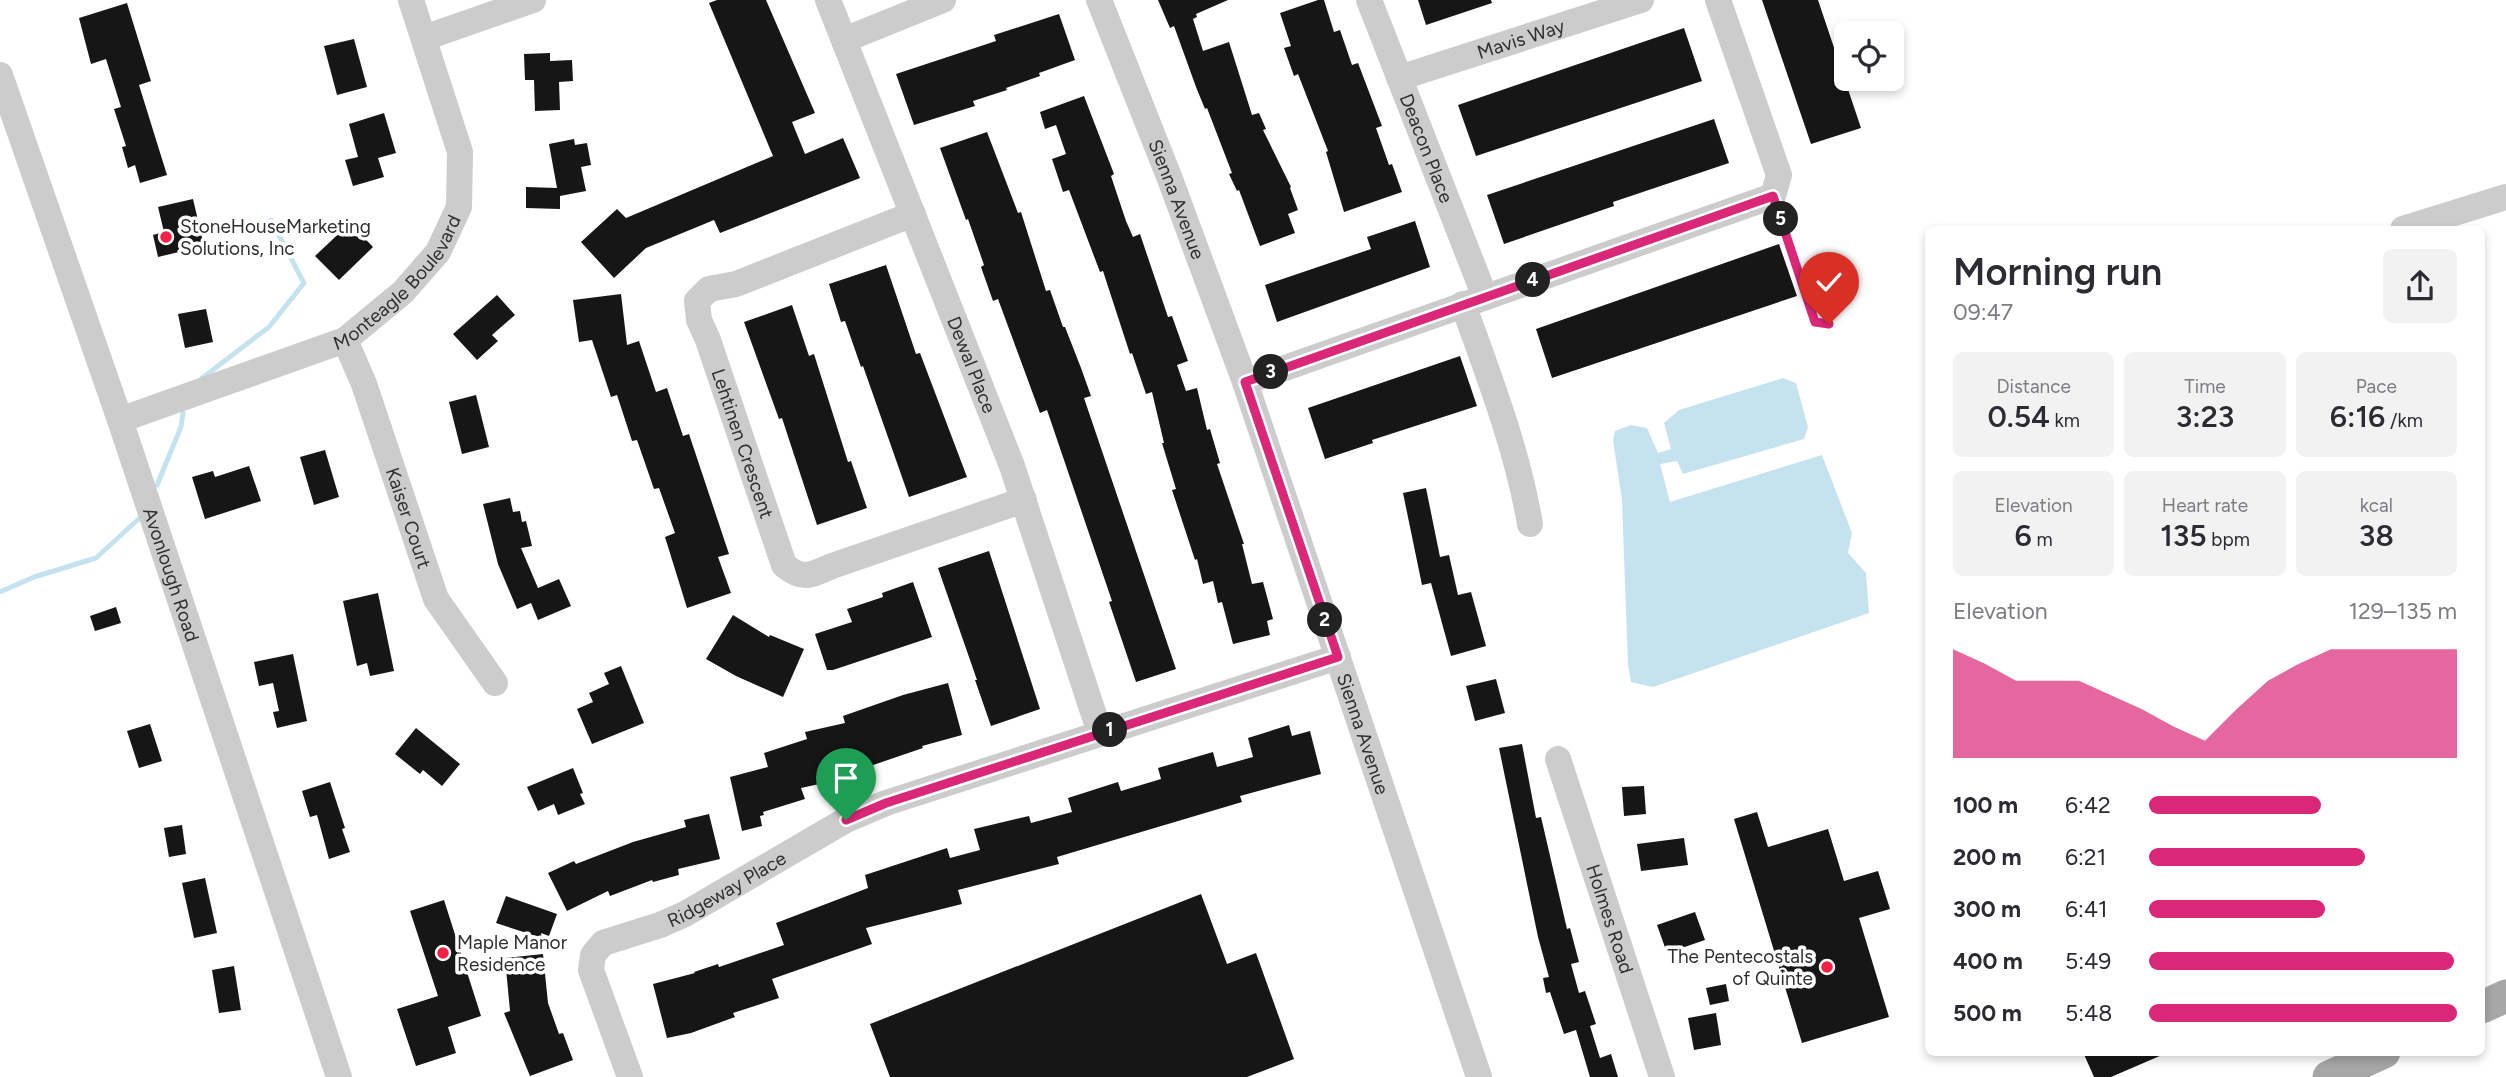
<!DOCTYPE html>
<html lang="en">
<head>
<meta charset="utf-8">
<style>
	:root { --surface:#fff; --page:#f2f2f3; --text:#2b2b33; --muted:#7c7c81; --accent:#db2777 }
	body { margin:0; font-family:Figtree,sans-serif; background:var(--page); color:var(--text); height:100vh; display:flex; flex-direction:column; font-size:26px; white-space:nowrap }
	* { box-sizing:border-box; margin:0 }
	p { font-size:23px; color:var(--muted) }
	.icon { flex:none; width:38px; height:38px; fill:none; stroke:currentColor; stroke-width:2; stroke-linecap:round; stroke-linejoin:round }
	.map { position:relative; flex:1; overflow:hidden }
	.drawer { position:absolute; left:1925px; top:226px; width:560px; height:830px; display:flex; flex-direction:column; background:var(--surface); border-radius:10px; box-shadow:0 4px 10px #0003 }
	.drawer>* { flex:none }
	.buttons { position:absolute; left:1834px; top:21px; display:grid; gap:14px }
	.buttons a { display:grid; place-items:center; width:70px; height:70px; border-radius:10px; background:var(--surface); box-shadow:0 4px 10px #0003; font-size:35px }
	.pin { position:absolute; display:grid; place-items:center; width:60px; height:60px; color:#fff; margin:-72px -30px; border-radius:50% 50% 50% 0; rotate:-45deg; box-shadow:0 0 7px #0007 }
	.pin .icon { rotate:45deg }
	.km { position:absolute; width:35px; height:35px; margin:-18px; border-radius:50%; background:#222; color:#fff; font-size:19px; line-height:35px; text-align:center }
	.round { display:grid; place-items:center; flex:none; width:74px; height:74px; border-radius:10px; background:var(--page) }
	.overview { display:flex; align-items:center; justify-content:space-between; height:119px; padding:0 28px }
	h1 { font-size:38px; font-weight:600; line-height:52px }
	.metrics { display:grid; grid-template-columns:repeat(3,1fr); gap:10px; height:119px; padding:7px 28px }
	.metrics div { display:grid; align-content:center; border-radius:10px; background:var(--page); text-align:center }
	.metrics b { font-size:30px; font-weight:600 }
	.metrics small { font-size:19px; font-weight:400 }
	.metrics p { font-size:19px }
	.chart { height:196px; padding:14px 28px }
	.chart p { display:flex; justify-content:space-between }
	.chart svg { width:100%; height:126px; margin-top:7px; fill:var(--accent); opacity:.7 }
	ul { padding:0 28px; list-style:none; font-size:23px }
	li { display:grid; grid-template-columns:112px 84px 1fr; align-items:center; height:52px }
	li i { height:18px; border-radius:9px; background:var(--accent) }
	.map>svg:first-child { display:block }
	.water { fill:#c5e3ef }
	.lines { fill:none; stroke-linecap:round; stroke-linejoin:round }
	.stream { stroke:#c5e3ef; stroke-width:5 }
	.building { fill:#161616 }
	.path { stroke:#ccc; stroke-width:3.5; stroke-dasharray:3.5 3.5; stroke-linecap:butt }
	.minor { stroke:#ccc; stroke-width:26 }
	.major { stroke:#a7a7a7; stroke-width:33 }
	.route-casing { stroke:#fff; stroke-width:14 }
	.route { stroke:#db2777; stroke-width:9 }
	.poi-dot { fill:#f71f45; stroke:#fff; stroke-width:2.5 }
	.labels { text-anchor:middle; dominant-baseline:central; stroke-width:7; stroke-linejoin:round; paint-order:stroke }
	.street-label { font-size:19px; fill:#2f2f2f; stroke:#fff }
	.poi-label { font-size:19px; fill:#2f2f2f; stroke:#fff; text-anchor:start }
</style>
</head>
<body>
<div class="map">
<svg width="2506" height="1077" viewBox="0 0 2506 1077">
	<rect width="100%" height="100%" fill="#fff"/>
	<!-- water -->
	<path class="water" d="M1783 378 1796 383 1808 427 1804 439 1683 474 1677 461 1660 464 1670 502 1822 455 1852 533 1848 553 1866 573 1869 613 1653 687 1631 682 1628 665 1622 500 1613 440 1615 431 1631 425 1647 428 1658 453 1671 449 1664 423 1679 410Z"/>
	<g class="lines">
		<!-- stream -->
		<g class="stream">
			<path d="M201 379 269 327 304 283 271 220"/>
			<path d="M157 485 181 427 183 413"/>
			<path d="M0 592 34 577 96 558 143 515"/>
		</g>
	</g>
	<!-- building -->
	<g class="building">
		<path d="M717 0H766L815 113 792 122 805 154 843 138 860 178 720 233 714 220 646 248 614 278 581 242 617 209 626 218 773 156 709 3Z"/>
		<path d="M1158 0H1228L1196 14 1197 17 1193 19 1203 51 1229 42 1252 115 1259 113 1266 129 1263 130 1291 187 1290 188 1298 210 1288 214 1295 233 1260 246 1239 190 1237 191 1229 174 1232 173 1207 108 1205 109 1196 87 1174 26 1170 28Z"/>
		<path d="M1318 0H1324L1334 32 1340 30 1352 65 1358 63 1382 126 1376 128 1389 165 1392 164 1402 192 1344 212 1326 152 1328 151 1298 74 1294 76 1284 48 1291 46 1280 13Z"/>
		<path d="M1418 0H1491L1492 3 1426 25Z"/>
		<path d="M1762 0H1818L1861 128 1811 144Z"/>
		<path d="M127 3 151 81 139 85 167 175 140 183 135 165 128 168 122 147 126 146 114 109 121 107 106 59 91 64 79 18Z"/>
		<path d="M1059 14 1075 60 1039 73 1040 76 1006 88 1007 90 973 101 975 106 914 125 896 74 996 41 994 35Z"/>
		<path d="M1684 28 1702 81 1476 156 1458 105Z"/>
		<path d="M354 39 367 87 337 95 324 46Z"/>
		<path d="M550 53V61L572 60 573 81 559 82 560 110 535 111 534 80H525L524 54Z"/>
		<path d="M1084 96 1114 174 1111 176 1126 221 1133 237 1140 234 1168 317 1172 316 1188 361 1177 365 1186 391 1197 388 1207 430 1210 429 1220 463 1217 464 1244 544H1242L1252 584 1263 582 1273 619 1267 621 1270 635 1233 644 1222 602 1218 603 1213 581 1203 584 1197 559 1195 560 1172 490 1176 489 1162 443H1164L1152 392 1146 394 1132 353 1130 354 1103 271 1100 272 1069 190 1063 192 1052 159 1066 154 1056 125 1045 129 1040 112Z"/>
		<path d="M384 113 396 153 378 158 384 177 353 186 345 160 358 157 349 124Z"/>
		<path d="M1714 119 1729 163 1613 202 1614 206 1504 244 1487 195Z"/>
		<path d="M987 132 1018 213 1021 212 1046 291 1050 290 1063 327H1065L1081 368 1091 396 1084 398 1176 669 1136 682 1109 602 1112 601 1047 410 1040 413 998 299 993 301 981 267 984 265 968 219 966 220 940 148Z"/>
		<path d="M574 139 575 145 587 143 591 165 581 167 586 191 560 196V209L526 208V187L557 188 549 144Z"/>
		<path d="M193 199 204 246 158 257 153 235 164 232 158 207Z"/>
		<path d="M1415 221 1430 267 1277 322 1265 285 1371 249 1367 237Z"/>
		<path d="M350 223 373 247 339 280 315 256Z"/>
		<path d="M1779 244 1797 296 1552 378 1536 329Z"/>
		<path d="M886 265 916 354 920 353 967 477 909 497 863 366 861 367 845 321 841 322 829 284Z"/>
		<path d="M621 294 627 345 639 341 656 392 667 388 683 436 689 434 729 554 718 557 731 593 687 608 665 537 675 533 659 488 654 489 637 440 632 441 617 395 611 397 592 340 579 342 573 300Z"/>
		<path d="M497 295 515 315 492 335 498 341 477 360 453 334Z"/>
		<path d="M792 305 809 356 814 354 848 462 851 461 867 508 817 525 782 418 779 419 744 322Z"/>
		<path d="M206 309 213 342 185 348 178 314Z"/>
		<path d="M1460 356 1477 406 1372 440 1373 443 1325 459 1308 408Z"/>
		<path d="M476 395 489 447 462 454 449 402Z"/>
		<path d="M325 450 339 497 314 505 300 457Z"/>
		<path d="M249 466 261 501 205 519 192 477 213 471 215 477Z"/>
		<path d="M1426 488 1440 557 1449 555 1458 595 1471 592 1486 646 1451 656 1431 583 1422 585 1403 493Z"/>
		<path d="M510 498 513 512 520 511 522 522 526 521 532 546 521 548 538 588 559 579 571 606 538 620 531 603 517 609 498 564 483 504Z"/>
		<path d="M989 551 1040 709 991 726 975 680H977L938 568Z"/>
		<path d="M913 582 932 637 833 670H827L815 634 852 622 847 609 883 597 882 593Z"/>
		<path d="M378 593 394 671 370 676 367 663 357 666 343 601Z"/>
		<path d="M116 607 121 623 95 631 90 616Z"/>
		<path d="M733 615 769 637 770 635 804 649 783 697 736 676 706 659Z"/>
		<path d="M293 654 307 721 277 728 273 712 279 711 273 683 259 686 254 662Z"/>
		<path d="M621 666 644 723 592 744 577 709 593 702 589 693 609 684 604 673Z"/>
		<path d="M1496 679 1505 713 1475 721 1466 686Z"/>
		<path d="M948 683 962 735 922 746 923 748 841 776 842 779 801 788 805 799 763 812 764 815 760 816 762 826 742 831 730 777 768 767 764 753 807 739 805 732 845 723 843 716 903 695Z"/>
		<path d="M150 724 162 761 139 768 127 731Z"/>
		<path d="M1289 725 1292 736 1310 731 1321 774 1240 796 1242 802 1057 857 1059 864 958 890 962 904 866 928 872 944 772 979 779 998 733 1013 735 1017 691 1033 667 1038 653 984 695 973 694 972 718 964 719 967 784 945 776 923 868 888 865 875 947 848 950 858 980 850 974 829 1029 816 1031 823 1072 812 1068 798 1118 782 1121 791 1161 779 1158 768 1213 752 1217 767 1253 757 1248 738Z"/>
		<path d="M416 728 460 764 442 786 423 770 420 774 395 754Z"/>
		<path d="M1522 744 1536 818 1541 817 1567 929 1570 928 1579 962 1571 964 1579 993 1585 991 1596 1024 1590 1026 1600 1058 1611 1054 1618 1077H1590L1576 1030 1564 1034 1550 992 1546 993 1543 978 1549 977 1538 937 1499 748Z"/>
		<path d="M573 768 583 793 580 794 585 804 558 815 554 804 538 811 527 787Z"/>
		<path d="M330 782 345 828 342 829 350 852 329 859 317 815 310 817 302 791Z"/>
		<path d="M1644 786 1646 814 1624 816 1622 787Z"/>
		<path d="M1757 812 1768 847 1828 829 1844 881 1878 871 1890 909 1859 918 1889 1017 1802 1043 1734 819Z"/>
		<path d="M709 814 720 859 678 869 679 875 653 882 652 880 610 896 608 891 567 911 548 873 574 861 576 864 633 842 686 827 684 820Z"/>
		<path d="M182 825 186 854 169 857 164 828Z"/>
		<path d="M1684 838 1688 865 1641 871 1637 844Z"/>
		<path d="M205 878 217 933 194 938 182 883Z"/>
		<path d="M1201 894 1227 964 1256 953 1294 1059 1247 1077H890L870 1024Z"/>
		<path d="M506 896 557 914 549 936 541 933 542 938 496 923Z"/>
		<path d="M444 900 481 1016 448 1027 456 1053 416 1066 397 1009 438 996 410 911Z"/>
		<path d="M1695 912 1705 940 1667 953 1657 925Z"/>
		<path d="M543 954 548 1003 559 1034 563 1033 573 1060 530 1076 504 1013 510 1011 505 958Z"/>
		<path d="M234 966 241 1010 219 1013 212 970Z"/>
		<path d="M1726 984 1729 1001 1710 1005 1706 988Z"/>
		<path d="M1716 1013 1721 1045 1694 1050 1688 1018Z"/>
		<path d="M2083 1052H2169L2111 1077H2094Z"/>
	</g>
	<g class="lines">
		<!-- path -->
		<path class="path" d="M1780 218 1815 322 1828 324"/>
		<!-- minor -->
		<g class="minor">
			<path id="s1" d="M828 0 1012 466 1100 733"/>
			<path id="s2" d="M1099 0 1170 179 1245 382 1479 1077"/>
			<path id="s3" d="M1369 0 1485 297"/>
			<path d="M424 38 533 0"/>
			<path d="M844 40 943 0"/>
			<path id="s4" d="M0 75 120 420 339 1077"/>
			<path id="s5" d="M1399 78 1641 0"/>
			<path id="s6" d="M913 214 736 284 709 289 697 301 699 320 708 340 784 565C803 581 811 575 832 566L1024 500"/>
			<path d="M2403 229 2506 197"/>
			<path d="M1463 304C1489 377 1517 448 1530 524"/>
			<path id="s7" d="M345 340 364 384 436 599 495 683"/>
			<path d="M1245 382 1773 196 1779 175 1718 0"/>
			<path id="s8" d="M120 420 345 340 403 292 438 252 459 207 460 152 411 0"/>
			<path id="s9" d="M1558 759 1662 1077"/>
			<path id="s10" d="M630 1077 591 970 593 955 603 943 660 925 685 914 846 820 886 803 1338 657"/>
		</g>
		<!-- major -->
		<g class="major">
			<path d="M2482 1007 2506 996"/>
			<path d="M2329 1077 2384 1052"/>
		</g>
	</g>
	<g class="lines">
		<!-- route casing -->
		<g class="route-casing">
			<path id="route" d="M846 820 886 803 1338 657 1245 382 1773 196 1815 322 1829 324"/>
		</g>
		<!-- route -->
		<use href="#route" class="route"/>
	</g>
	<!-- markers -->
	<g class="poi-dot">
		<circle cx="166" cy="237" r="7"/>
		<circle cx="443" cy="953" r="7"/>
		<circle cx="1827" cy="967" r="7"/>
	</g>
	<g class="labels">
		<!-- street labels -->
		<g class="street-label">
			<text stroke="none"><textPath href="#s5" startOffset="128">Mavis Way</textPath></text>
			<text stroke="none"><textPath href="#s3" startOffset="159">Deacon Place</textPath></text>
			<text stroke="none"><textPath href="#s2" startOffset="214">Sienna Avenue</textPath></text>
			<text stroke="none"><textPath href="#s8" startOffset="317">Monteagle Boulevard</textPath></text>
			<text stroke="none"><textPath href="#s1" startOffset="392">Dewal Place</textPath></text>
			<text stroke="none"><textPath href="#s6" startOffset="385">Lehtinen Crescent</textPath></text>
			<text stroke="none"><textPath href="#s7" startOffset="189">Kaiser Court</textPath></text>
			<text stroke="none"><textPath href="#s4" startOffset="528">Avonlough Road</textPath></text>
			<text stroke="none"><textPath href="#s2" startOffset="780">Sienna Avenue</textPath></text>
			<text stroke="none"><textPath href="#s10" startOffset="280">Ridgeway Place</textPath></text>
			<text stroke="none"><textPath href="#s9" startOffset="168">Holmes Road</textPath></text>
		</g>
		<!-- poi labels -->
		<g class="poi-label">
			<text x="180" y="226">StoneHouseMarketing<tspan x="180" dy="22">Solutions, Inc</tspan></text>
			<text x="457" y="942">Maple Manor<tspan x="457" dy="22">Residence</tspan></text>
			<text x="1813" y="956" text-anchor="end">The Pentecostals<tspan x="1813" dy="22">of Quinte</tspan></text>
		</g>
	</g>
</svg>
<div class="buttons">
<a><svg class="icon" aria-label="locate" viewBox="0 0 24 24"><circle cx="12" cy="12" r="6"/><path d="M12 2v4M12 18v4M2 12h4M18 12h4"/></svg></a>
</div>
<div class="pin" style="left:846px;top:820px;background:#1e9e55"><svg class="icon" aria-label="arrive" viewBox="0 0 24 24"><path d="M6 21V4h12l-3 4 3 4H6"/></svg></div>
<div class="pin" style="left:1829px;top:324px;background:#d93025"><svg class="icon" aria-label="check" viewBox="0 0 24 24"><path d="M5 12l5 5 9-10"/></svg></div>
<b class="km" style="left:1110px;top:730px">1</b>
<b class="km" style="left:1325px;top:620px">2</b>
<b class="km" style="left:1271px;top:372px">3</b>
<b class="km" style="left:1533px;top:280px">4</b>
<b class="km" style="left:1781px;top:219px">5</b>
<section class="drawer">
<div class="overview"><div><h1>Morning run</h1><p>09:47</p></div><a class="round"><svg class="icon" aria-label="share" viewBox="0 0 24 24"><path d="M12 15V3M7 8l5-5 5 5M5 13v7h14v-7"/></svg></a></div>
<div class="metrics">
<div><p>Distance</p><b>0.54<small> km</small></b></div>
<div><p>Time</p><b>3:23</b></div>
<div><p>Pace</p><b>6:16<small> /km</small></b></div>
</div>
<div class="metrics">
<div><p>Elevation</p><b>6<small> m</small></b></div>
<div><p>Heart rate</p><b>135<small> bpm</small></b></div>
<div><p>kcal</p><b>38</b></div>
</div>
<div class="chart"><p><span>Elevation</span>129–135 m</p>
<svg viewBox="0 0 160 44" preserveAspectRatio="none"><path d="M0 44V6L10 11L20 17L30 17L40 17L50 22L60 27L70 33L80 38L90 27L100 17L110 11L120 6L130 6L140 6L150 6L160 6V44z"/></svg>
</div>
<ul>
<li><b>100 m</b>6:42<i style="width:56%"></i></li>
<li><b>200 m</b>6:21<i style="width:70%"></i></li>
<li><b>300 m</b>6:41<i style="width:57%"></i></li>
<li><b>400 m</b>5:49<i style="width:99%"></i></li>
<li><b>500 m</b>5:48<i style="width:100%"></i></li>
</ul>
</section>
</div>
</body>
</html>
